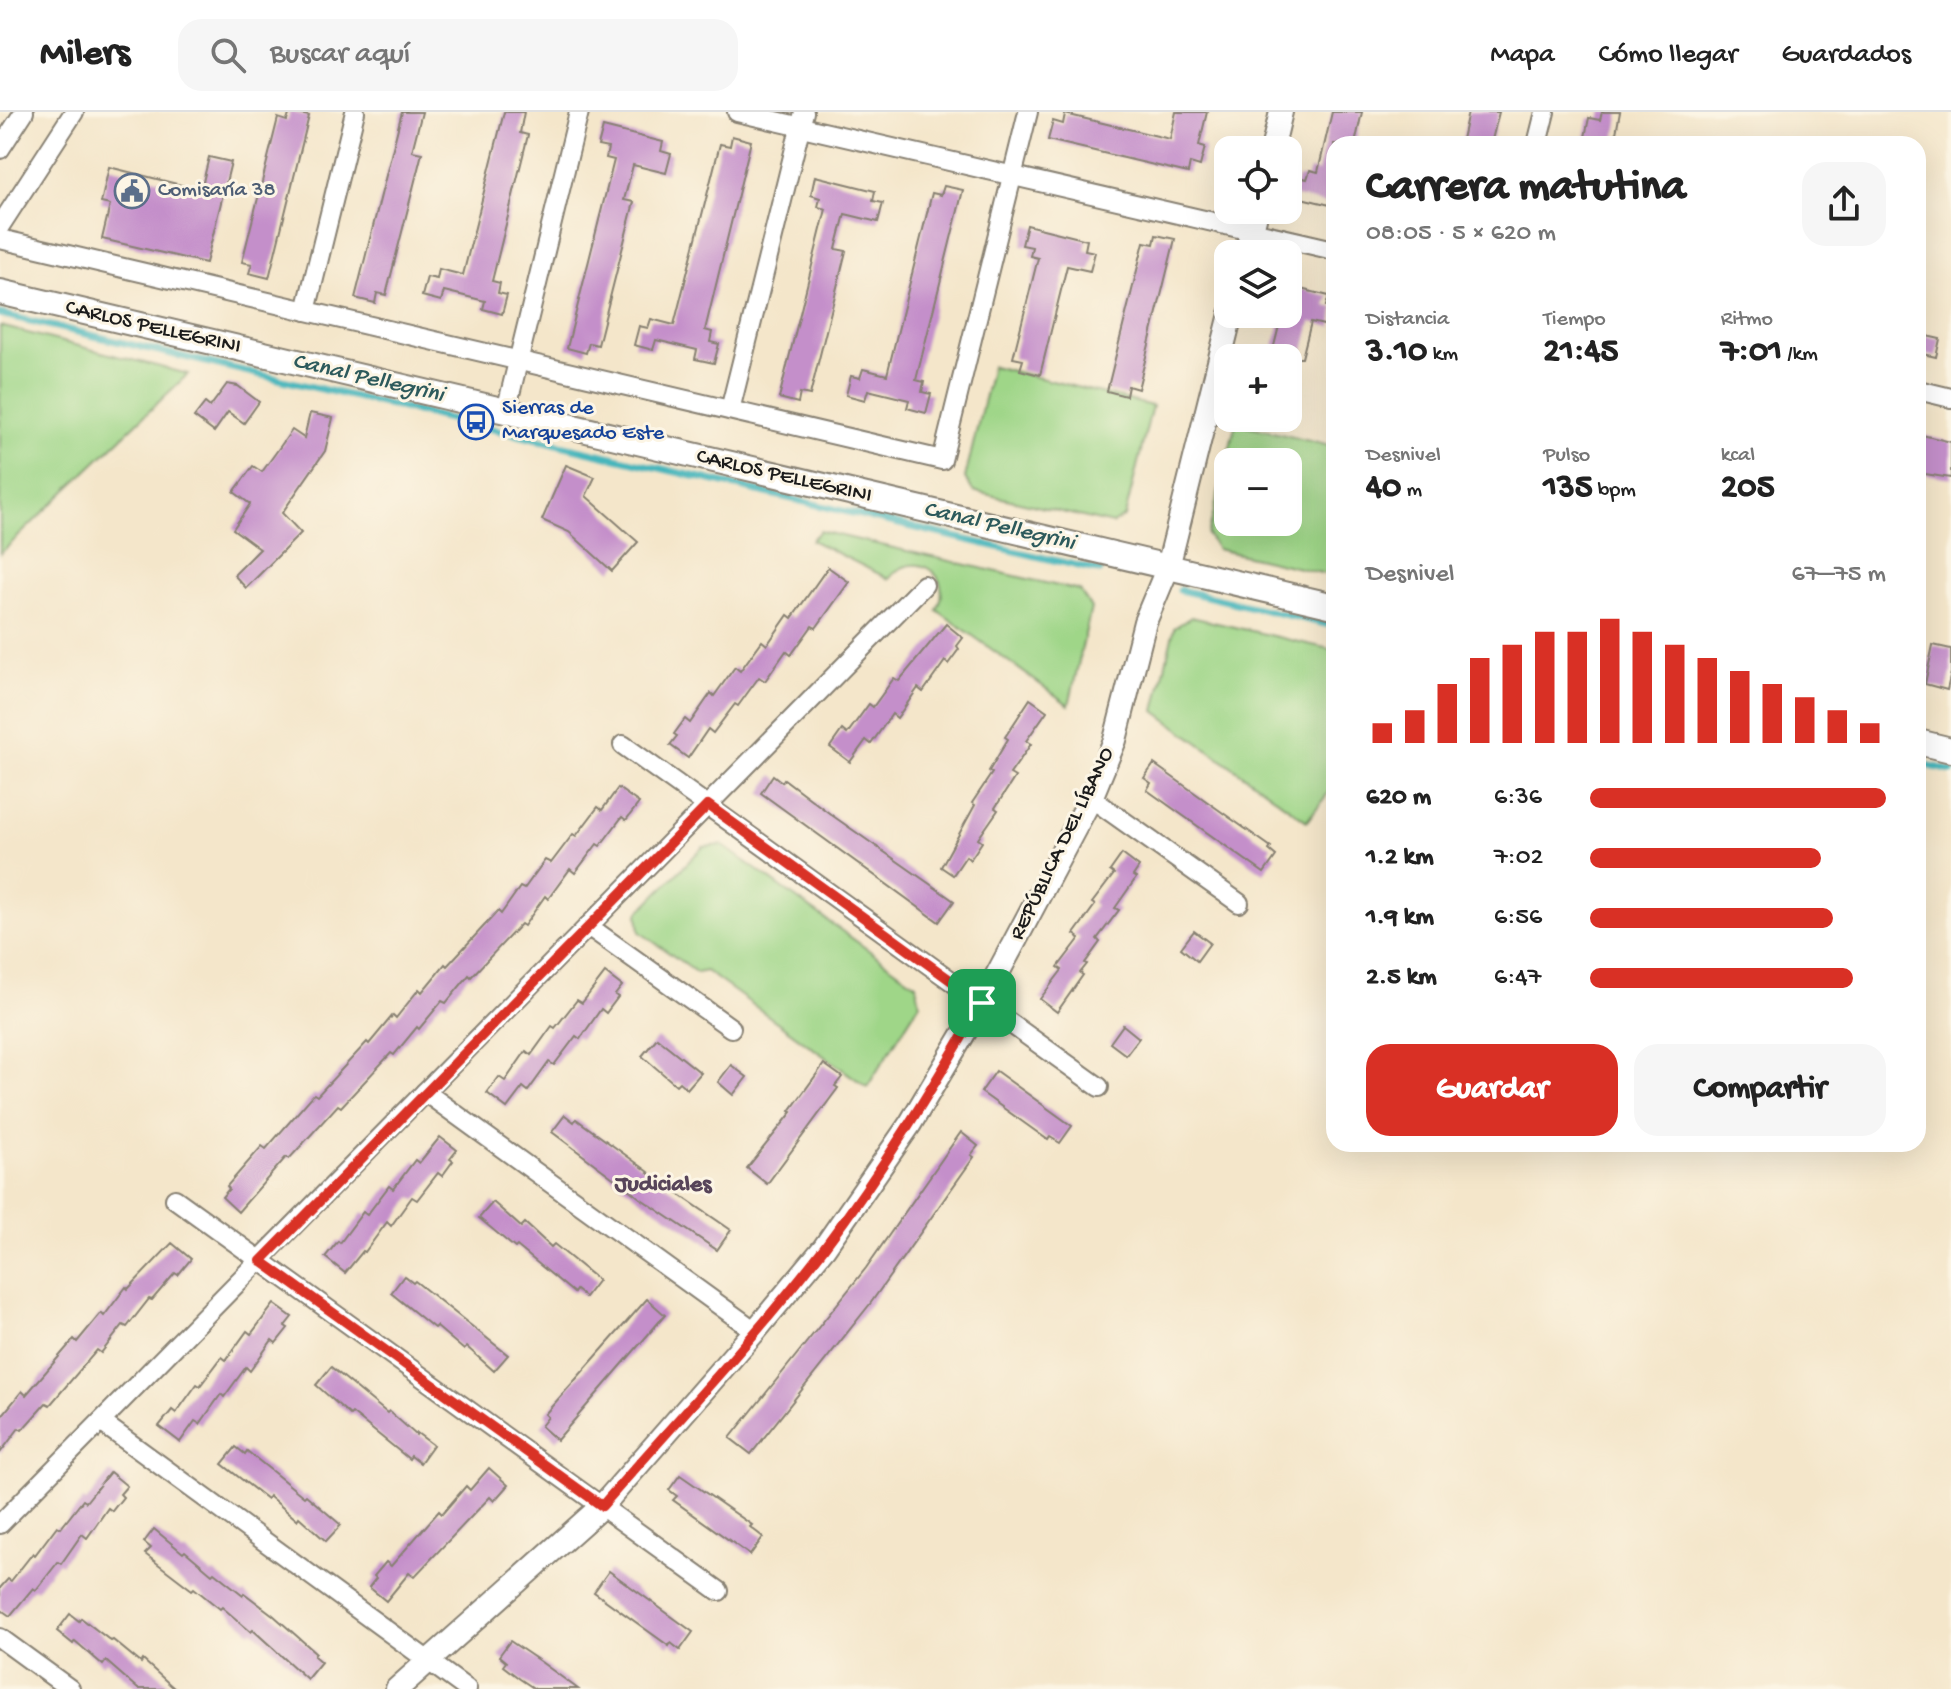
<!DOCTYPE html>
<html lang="es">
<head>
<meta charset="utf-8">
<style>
	:root { --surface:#fff; --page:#f6f6f6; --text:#222; --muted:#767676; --line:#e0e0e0; --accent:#d93025 }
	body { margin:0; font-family:"Gochi Hand",sans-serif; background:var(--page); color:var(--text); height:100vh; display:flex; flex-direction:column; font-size:30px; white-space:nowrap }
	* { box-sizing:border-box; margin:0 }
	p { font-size:26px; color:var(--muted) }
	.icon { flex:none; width:44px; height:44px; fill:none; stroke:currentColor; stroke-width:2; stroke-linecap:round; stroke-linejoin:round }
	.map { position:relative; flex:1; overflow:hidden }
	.panel { position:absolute; left:1326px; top:24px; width:600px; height:1016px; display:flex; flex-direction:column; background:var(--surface); border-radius:24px; box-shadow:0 8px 32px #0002 }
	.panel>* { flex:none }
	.tools { position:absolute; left:1214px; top:24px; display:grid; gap:16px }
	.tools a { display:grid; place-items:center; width:88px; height:88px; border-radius:16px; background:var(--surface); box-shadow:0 8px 32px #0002; font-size:40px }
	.pin { position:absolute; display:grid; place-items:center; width:68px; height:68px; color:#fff; margin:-34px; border-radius:16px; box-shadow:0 4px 12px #0006 }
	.round { display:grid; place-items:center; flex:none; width:84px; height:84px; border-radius:24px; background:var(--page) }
	.overview { display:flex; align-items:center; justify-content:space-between; height:136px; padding:0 40px }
	h1 { font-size:44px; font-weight:700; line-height:60px }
	.metrics { display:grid; grid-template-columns:repeat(3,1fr); gap:12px; height:136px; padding:8px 40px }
	.metrics div { display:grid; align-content:center }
	.metrics b { font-size:34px; font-weight:700 }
	.metrics small { font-size:22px; font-weight:400 }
	.metrics p { font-size:22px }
	.chart { height:224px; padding:16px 40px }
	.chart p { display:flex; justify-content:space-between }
	.chart svg { width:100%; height:144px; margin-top:8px; stroke:var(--accent); stroke-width:6 }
	.primary-button { display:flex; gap:16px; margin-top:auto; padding:16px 40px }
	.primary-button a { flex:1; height:92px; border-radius:24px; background:var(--accent); color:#fff; font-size:32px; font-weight:700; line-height:92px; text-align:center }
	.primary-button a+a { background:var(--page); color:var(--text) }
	ul { padding:0 40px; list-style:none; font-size:26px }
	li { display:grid; grid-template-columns:128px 96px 1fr; align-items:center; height:60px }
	li i { height:20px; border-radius:10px; background:var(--accent) }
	header { display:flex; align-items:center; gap:48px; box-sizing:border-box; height:112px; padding:0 40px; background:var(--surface); border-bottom:2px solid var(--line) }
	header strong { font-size:38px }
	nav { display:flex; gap:44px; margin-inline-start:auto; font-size:28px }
	.search { width:560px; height:72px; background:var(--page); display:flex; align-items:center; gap:20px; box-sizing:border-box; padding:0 28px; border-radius:24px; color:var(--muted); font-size:30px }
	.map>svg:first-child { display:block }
	.green { fill:#9fd688; stroke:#5e7952; stroke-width:2; fill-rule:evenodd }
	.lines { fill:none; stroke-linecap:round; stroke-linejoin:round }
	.stream { stroke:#46b6bc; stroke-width:7 }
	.building { fill:#c48fca }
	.minor-casing { stroke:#888173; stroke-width:22 }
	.tertiary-casing { stroke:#888173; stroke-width:26 }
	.secondary-casing { stroke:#888173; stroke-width:28 }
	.minor { stroke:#fff; stroke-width:18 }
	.tertiary { stroke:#fff; stroke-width:22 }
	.secondary { stroke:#fff; stroke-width:24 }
	.route-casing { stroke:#fff; stroke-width:16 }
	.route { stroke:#d93025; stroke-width:10 }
	.labels { text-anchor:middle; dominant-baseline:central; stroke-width:6; stroke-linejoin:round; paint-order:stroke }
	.service-label { font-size:22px; fill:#4e5e75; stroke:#fcf5e5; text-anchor:start }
	.street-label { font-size:22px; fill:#1c1c1c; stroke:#fcf5e5 }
	.transit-label { font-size:22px; fill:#164399; stroke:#fcf5e5; text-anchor:start }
	.water-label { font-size:24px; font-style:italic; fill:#2d5a5c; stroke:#fcf5e5 }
	.neighbourhood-label { font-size:24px; font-weight:bold; fill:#574459; stroke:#fcf5e5 }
</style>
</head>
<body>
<header>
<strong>Milers</strong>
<div class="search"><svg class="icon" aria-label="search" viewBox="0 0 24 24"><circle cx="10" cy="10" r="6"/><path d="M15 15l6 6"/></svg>Buscar aquí</div>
<nav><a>Mapa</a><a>Cómo llegar</a><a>Guardados</a></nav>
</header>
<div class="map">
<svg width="1951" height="1577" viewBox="0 0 1951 1577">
	<rect width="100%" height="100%" fill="#fcf5e5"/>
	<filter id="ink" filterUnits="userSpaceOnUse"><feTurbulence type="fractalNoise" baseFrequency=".0125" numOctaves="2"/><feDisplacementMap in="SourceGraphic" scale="16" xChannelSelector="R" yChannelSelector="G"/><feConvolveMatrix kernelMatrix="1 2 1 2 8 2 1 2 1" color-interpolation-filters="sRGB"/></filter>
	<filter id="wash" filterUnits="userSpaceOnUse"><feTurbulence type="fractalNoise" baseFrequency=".006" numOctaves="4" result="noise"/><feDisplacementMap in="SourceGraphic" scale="32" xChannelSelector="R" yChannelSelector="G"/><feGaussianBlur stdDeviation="1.8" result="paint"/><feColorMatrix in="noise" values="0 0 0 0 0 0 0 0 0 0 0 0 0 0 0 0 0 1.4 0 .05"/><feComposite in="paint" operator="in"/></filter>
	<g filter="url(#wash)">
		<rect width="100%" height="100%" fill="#f4e6ca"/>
		<!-- green -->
		<g class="green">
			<path d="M0 214 188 262 0 442Z"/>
			<path d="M992 254 1152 294 1125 404 1112 412 973 379 965 366Z"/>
			<path d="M1236 311 1334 335V464L1217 437 1208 423ZM1288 350V410H1228V350Z"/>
			<path d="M820 419 1080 479 1091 496 1069 593 937 498C956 462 913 435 889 467L811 428Z"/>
			<path d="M1191 505 1334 538V673L1307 709 1155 599 1174 516Z"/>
			<path d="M722 733 916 872 920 891 867 975 706 859 697 861 640 820 638 801 703 735Z"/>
		</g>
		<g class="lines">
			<!-- stream -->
			<g class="stream">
				<path d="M0 202 1100 459"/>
				<path d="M1180 478 1334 514"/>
				<path d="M1918 651 1951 659"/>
			</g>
		</g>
		<g id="blocks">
			<!-- building -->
			<g class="building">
				<path d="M290 0 309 4 269 166 249 161 252 152 242 150 278 6 287 9Z"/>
				<path d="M402 0H422L412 39 422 41 386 183 377 181 375 191 355 186Z"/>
				<path d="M504 0H524L520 21 528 23 492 169 500 171 498 181 507 183 502 202 483 197 485 189 444 179 441 189 422 184 427 165 437 167 439 157 463 163Z"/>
				<path d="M1176 0H1207L1199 33 1205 35 1200 54 1190 51 1188 61 1048 28 1053 9 1063 12 1065 2 1170 27Z"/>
				<path d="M1332 0H1362L1355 32H1334V94L1293 84 1298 65 1307 67 1310 58 1318 60Z"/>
				<path d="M1468 0H1499L1491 32H1461Z"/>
				<path d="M1602 0H1620L1614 32H1594L1595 27 1585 25 1589 6 1600 8Z"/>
				<path d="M603 15 663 30 661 39 671 42 666 61 633 53 624 88 634 90 618 154 598 233 589 231 586 241 567 236 614 48 606 46 608 36 598 34Z"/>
				<path d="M732 24 751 29 705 218 712 220 710 230 719 232 714 251 695 247 697 238 656 228 653 238 634 233 639 214 648 216 651 207 674 213 720 32 730 34Z"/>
				<path d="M209 45 231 50 206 151 102 127 110 93 101 91 109 55 201 78Z"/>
				<path d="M815 64 875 79 873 89 883 91 878 110 845 102 836 137 846 139 810 283 800 281 798 291 779 286 826 97 818 95 820 86 811 83Z"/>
				<path d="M944 74 963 78 916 268 924 270 922 280 931 282 926 301 907 296 909 288 868 278 865 288 846 283 851 264 860 266 863 257 887 263 932 81 941 83Z"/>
				<path d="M1027 113 1087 128 1085 138 1095 140 1090 159 1067 154 1040 263 1020 258 1023 248 1013 246 1038 146 1030 144 1032 135 1022 133Z"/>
				<path d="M1156 123 1175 127 1138 277 1128 274 1126 284 1107 279 1144 130 1154 132Z"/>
				<path d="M1288 174 1329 184 1326 194 1334 196 1332 215 1311 210 1302 246H1281L1283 241 1273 238 1282 202H1288Z"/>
				<path d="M1918 222 1940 227 1936 245 1918 241Z"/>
				<path d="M227 272 238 274 259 290 244 311 228 300 214 320 194 305 205 291 210 295Z"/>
				<path d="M310 301 333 306 325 339 282 401 301 421 246 476 234 463 260 437 233 417 250 392 234 380 253 354 262 360 292 318 304 326Z"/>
				<path d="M1918 322 1951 330V366L1918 361Z"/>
				<path d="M566 353 595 365 586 384 638 430 612 459 569 420 542 408Z"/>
				<path d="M828 455 849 470 816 516 812 514 791 543 786 539 765 569 759 565 738 594 735 592 713 621 708 617 688 646 670 633 677 624 674 622 685 607 690 611 711 581 714 584 735 555 740 559 762 529 767 533 788 503 792 506Z"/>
				<path d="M946 512 963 526 957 534 959 537 948 552 945 549 923 580 918 576 897 606 892 602 871 632 866 628 850 650 830 635 842 618 847 622 869 592 873 595 894 566 899 569Z"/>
				<path d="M1933 533 1951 537V561L1947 578 1925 572Z"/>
				<path d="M1030 587 1047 599 1026 629 1031 632 1010 662 1015 665 995 696 998 698 978 727 982 730 970 748 966 744 953 763 941 755 975 693 972 691 992 661 989 659 1008 627 1005 625Z"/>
				<path d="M1154 652 1271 735 1269 738 1276 744 1264 761 1147 678 1151 671 1144 666Z"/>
				<path d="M773 663 782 670 784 667 833 704 954 789 939 810 761 681Z"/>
				<path d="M618 676 639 691 626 708 622 705 600 734 597 732 575 761 570 757 548 787 545 784 524 814 521 812 471 865 469 863 446 891 442 889 419 917 417 915 394 943 391 941 341 995 338 993 289 1047 286 1045 238 1100 222 1085 229 1077 227 1074 262 1034 266 1037 314 982 317 984 367 930 369 932 393 903 396 906 419 877 422 880 445 852 447 854 498 799 501 802 520 775 524 777 545 748 551 751 573 722 576 724 598 695 602 698Z"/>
				<path d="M1122 742 1139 755 1133 764 1136 766 1115 796 1119 798 1097 827 1100 830 1085 851 1087 852 1080 861 1083 863 1057 900 1040 887 1062 858 1058 855 1080 826 1074 822 1095 793 1092 791 1114 762 1110 759Z"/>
				<path d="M1194 819 1210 831 1197 849 1181 836Z"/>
				<path d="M605 861 622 874 615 883 618 885 606 901 601 897 580 927 576 924 554 953 549 950 528 979 523 975 507 996 487 981 499 965 505 969 526 939 531 943 552 914 555 916 577 888 582 891Z"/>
				<path d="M1123 913 1139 926 1126 943 1110 931Z"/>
				<path d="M657 926 701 961 687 977 679 970 676 973 642 944Z"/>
				<path d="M824 952 842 965 835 974 838 976 767 1072 747 1056 792 1000 790 999Z"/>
				<path d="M731 953 747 965 733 983 718 970Z"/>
				<path d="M996 959 1072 1014 1060 1031 1050 1025 1048 1028 981 980Z"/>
				<path d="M565 1003 574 1010 576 1007 649 1060 648 1061 731 1118 717 1138 640 1086 552 1020Z"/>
				<path d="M961 1020 978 1034 971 1043 974 1045 870 1192 751 1342 730 1326 866 1156Z"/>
				<path d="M440 1025 457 1038 450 1047 453 1049 442 1064 438 1061 417 1088 412 1085 391 1114 387 1110 365 1140 363 1139 345 1161 325 1145 338 1129 340 1131 363 1100 367 1103 389 1074 393 1077 415 1048 419 1051Z"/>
				<path d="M493 1090 521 1115 525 1111 551 1135 554 1132 598 1168 585 1185 576 1178 574 1181 517 1134 515 1136 479 1106Z"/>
				<path d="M172 1131 191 1147 178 1163 175 1161 152 1188 149 1187 127 1215 123 1213 101 1241 97 1238 50 1293 46 1291 22 1318 19 1316 0 1341V1306L22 1279 26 1283 74 1227 77 1230 101 1201 104 1204 126 1175 128 1177Z"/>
				<path d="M404 1164 413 1171 415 1169 508 1243 494 1259 467 1235 464 1238 436 1214 434 1216 391 1181Z"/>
				<path d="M647 1187 665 1203 557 1328 541 1314 548 1305 545 1302Z"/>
				<path d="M274 1192 292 1205 285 1214 288 1216 276 1231 272 1228 250 1259 246 1255 224 1285 221 1282 200 1312 195 1309 180 1330 159 1314 172 1298 176 1301 197 1272 200 1274 222 1245 226 1248 247 1219 251 1222Z"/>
				<path d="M331 1255 387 1301 389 1299 416 1323 417 1321 433 1333 420 1351 411 1344 409 1347 352 1301 350 1303 316 1273Z"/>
				<path d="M236 1335 245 1342 247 1339 304 1385 306 1383 341 1413 326 1429 299 1405 297 1408 269 1384 267 1387 222 1352Z"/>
				<path d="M489 1356 508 1373 494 1389 490 1385 414 1465 409 1461 386 1489 369 1475 376 1466 374 1464 386 1450 391 1454 439 1399 442 1402 466 1374 470 1378Z"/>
				<path d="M110 1360 127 1374 120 1382 123 1385 112 1399 108 1396 87 1426 82 1422 61 1452 58 1450 36 1478 33 1476 10 1504 0 1497V1476L8 1467 11 1469 33 1441 35 1443 57 1414 61 1416 83 1388 86 1390Z"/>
				<path d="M680 1363 752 1413 750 1415 763 1425 750 1443 673 1388 677 1384 669 1378Z"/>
				<path d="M154 1417 183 1441 185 1439 212 1462 214 1460 243 1483 244 1481 273 1503 316 1541 314 1544 321 1550 307 1567 253 1518 251 1520 222 1495 220 1497 194 1476 192 1478 145 1442 151 1436 144 1430Z"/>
				<path d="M609 1459 693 1520 680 1538 671 1531 669 1534 594 1480Z"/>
				<path d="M70 1502 79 1509 81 1506 111 1529 113 1528 141 1551 143 1548 175 1577H138L106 1549 103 1553 75 1529 73 1532 57 1519Z"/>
				<path d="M510 1529 541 1550 578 1577H535L520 1567 503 1554 506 1550 499 1544Z"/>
			</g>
		</g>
	</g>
	<g filter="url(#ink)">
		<use href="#blocks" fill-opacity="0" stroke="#888173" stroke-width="2"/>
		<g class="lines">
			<!-- minor casing -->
			<g class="minor-casing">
				<g id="minor">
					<path d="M737 0 1334 138"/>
					<path d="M1537 32 1545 0"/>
					<path d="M0 37 24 0"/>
					<path d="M0 114 74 0"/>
					<path d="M0 127 942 348 1028 0"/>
					<path d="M306 199 355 0"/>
					<path d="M1918 278 1951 286"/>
					<path d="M730 298 804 0"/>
					<path d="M506 299 579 0"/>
					<path d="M623 633 1099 975"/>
					<path d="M1091 686 1239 791"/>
					<path d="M588 814 731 916"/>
					<path d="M425 980 755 1219"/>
					<path d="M175 1087 719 1479"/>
					<path d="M101 1310 467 1577"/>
					<path d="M0 1412 924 473"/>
					<path d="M0 1526 70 1577"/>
				</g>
			</g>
			<!-- tertiary casing -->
			<g class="tertiary-casing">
				<g id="tertiary">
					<path d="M1272 38 1281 0"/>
					<path d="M1246 142 1257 98"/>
					<path d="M397 1577 602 1394 755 1219 824 1136 910 1012 982 891 1091 686 1115 628 1145 510 1168 455 1231 202"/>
				</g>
			</g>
			<!-- secondary casing -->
			<g class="secondary-casing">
				<g id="secondary">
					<path d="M0 180 1334 494"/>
					<path d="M1918 630 1951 638"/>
				</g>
			</g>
			<!-- minor -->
			<use href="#minor" class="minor"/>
			<!-- tertiary -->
			<use href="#tertiary" class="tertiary"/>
			<!-- secondary -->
			<use href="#secondary" class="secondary"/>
		</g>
	</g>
	<g class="lines" filter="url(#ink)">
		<!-- route casing -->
		<g class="route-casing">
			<path id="route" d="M708 693 982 891C933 975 883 1058 824 1136 755 1226 676 1309 602 1394L261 1149Z"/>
		</g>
		<!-- route -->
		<use href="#route" class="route"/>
	</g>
	<!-- icons -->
	<defs>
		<g id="civic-ring" transform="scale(1.8)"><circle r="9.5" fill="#fcf5e5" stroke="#5c6f8a" stroke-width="1.5"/><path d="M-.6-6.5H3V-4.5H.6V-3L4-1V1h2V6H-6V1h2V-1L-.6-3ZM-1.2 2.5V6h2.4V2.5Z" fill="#5c6f8a"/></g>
		<g id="bus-ring" transform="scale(1.8)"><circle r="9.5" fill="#fcf5e5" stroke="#1a4fb4" stroke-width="1.5"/><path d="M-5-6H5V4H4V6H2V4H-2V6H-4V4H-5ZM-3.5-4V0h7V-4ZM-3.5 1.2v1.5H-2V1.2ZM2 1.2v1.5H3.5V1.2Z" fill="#1a4fb4"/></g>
	</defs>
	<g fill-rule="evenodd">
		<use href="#civic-ring" x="132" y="79"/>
		<use href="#bus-ring" x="476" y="310"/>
	</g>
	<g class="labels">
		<!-- service labels -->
		<g class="service-label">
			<text x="158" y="79">Comisaría 38</text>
		</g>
		<!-- street labels -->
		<g class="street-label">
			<text transform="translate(153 216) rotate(13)">CARLOS PELLEGRINI</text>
			<text transform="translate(784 365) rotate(13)">CARLOS PELLEGRINI</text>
			<text transform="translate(1063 732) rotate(-64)">REPÚBLICA DEL LÍBANO</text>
		</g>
		<!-- transit labels -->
		<g class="transit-label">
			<text x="502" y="297">Sierras de<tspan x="502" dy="25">Marquesado Este</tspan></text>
		</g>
		<!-- water labels -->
		<g class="water-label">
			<text transform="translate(368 267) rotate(13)">Canal Pellegrini</text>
			<text transform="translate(999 415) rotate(13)">Canal Pellegrini</text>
		</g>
		<!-- neighbourhood labels -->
		<g class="neighbourhood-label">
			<text x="663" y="1073">Judiciales</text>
		</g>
	</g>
</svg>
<div class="tools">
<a><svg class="icon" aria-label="locate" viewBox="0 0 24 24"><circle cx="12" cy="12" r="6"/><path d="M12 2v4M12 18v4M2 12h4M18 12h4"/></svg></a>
<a><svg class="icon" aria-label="layers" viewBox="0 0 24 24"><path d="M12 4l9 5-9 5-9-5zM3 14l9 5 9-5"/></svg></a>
<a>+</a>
<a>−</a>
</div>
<div class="pin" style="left:982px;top:891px;background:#1e9e55"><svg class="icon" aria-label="arrive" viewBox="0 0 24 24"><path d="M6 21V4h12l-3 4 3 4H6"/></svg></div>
<section class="panel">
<div class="overview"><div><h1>Carrera matutina</h1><p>08:05 · 5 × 620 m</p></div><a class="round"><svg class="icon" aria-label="share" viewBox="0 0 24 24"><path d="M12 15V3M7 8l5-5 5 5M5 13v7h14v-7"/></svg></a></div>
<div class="metrics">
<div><p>Distancia</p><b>3.10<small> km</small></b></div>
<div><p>Tiempo</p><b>21:45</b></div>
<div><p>Ritmo</p><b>7:01<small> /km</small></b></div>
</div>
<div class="metrics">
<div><p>Desnivel</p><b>40<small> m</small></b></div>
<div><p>Pulso</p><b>135<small> bpm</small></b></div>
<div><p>kcal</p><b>205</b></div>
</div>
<div class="chart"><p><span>Desnivel</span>67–75 m</p>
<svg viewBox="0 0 160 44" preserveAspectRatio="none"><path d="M5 44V38M15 44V34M25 44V26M35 44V18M45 44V14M55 44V10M65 44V10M75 44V6M85 44V10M95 44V14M105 44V18M115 44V22M125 44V26M135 44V30M145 44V34M155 44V38"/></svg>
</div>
<ul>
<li><b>620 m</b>6:36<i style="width:100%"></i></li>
<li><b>1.2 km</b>7:02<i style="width:78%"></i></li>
<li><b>1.9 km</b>6:56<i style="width:82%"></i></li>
<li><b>2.5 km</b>6:47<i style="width:89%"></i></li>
</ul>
<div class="primary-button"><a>Guardar</a><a>Compartir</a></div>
</section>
</div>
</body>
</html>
